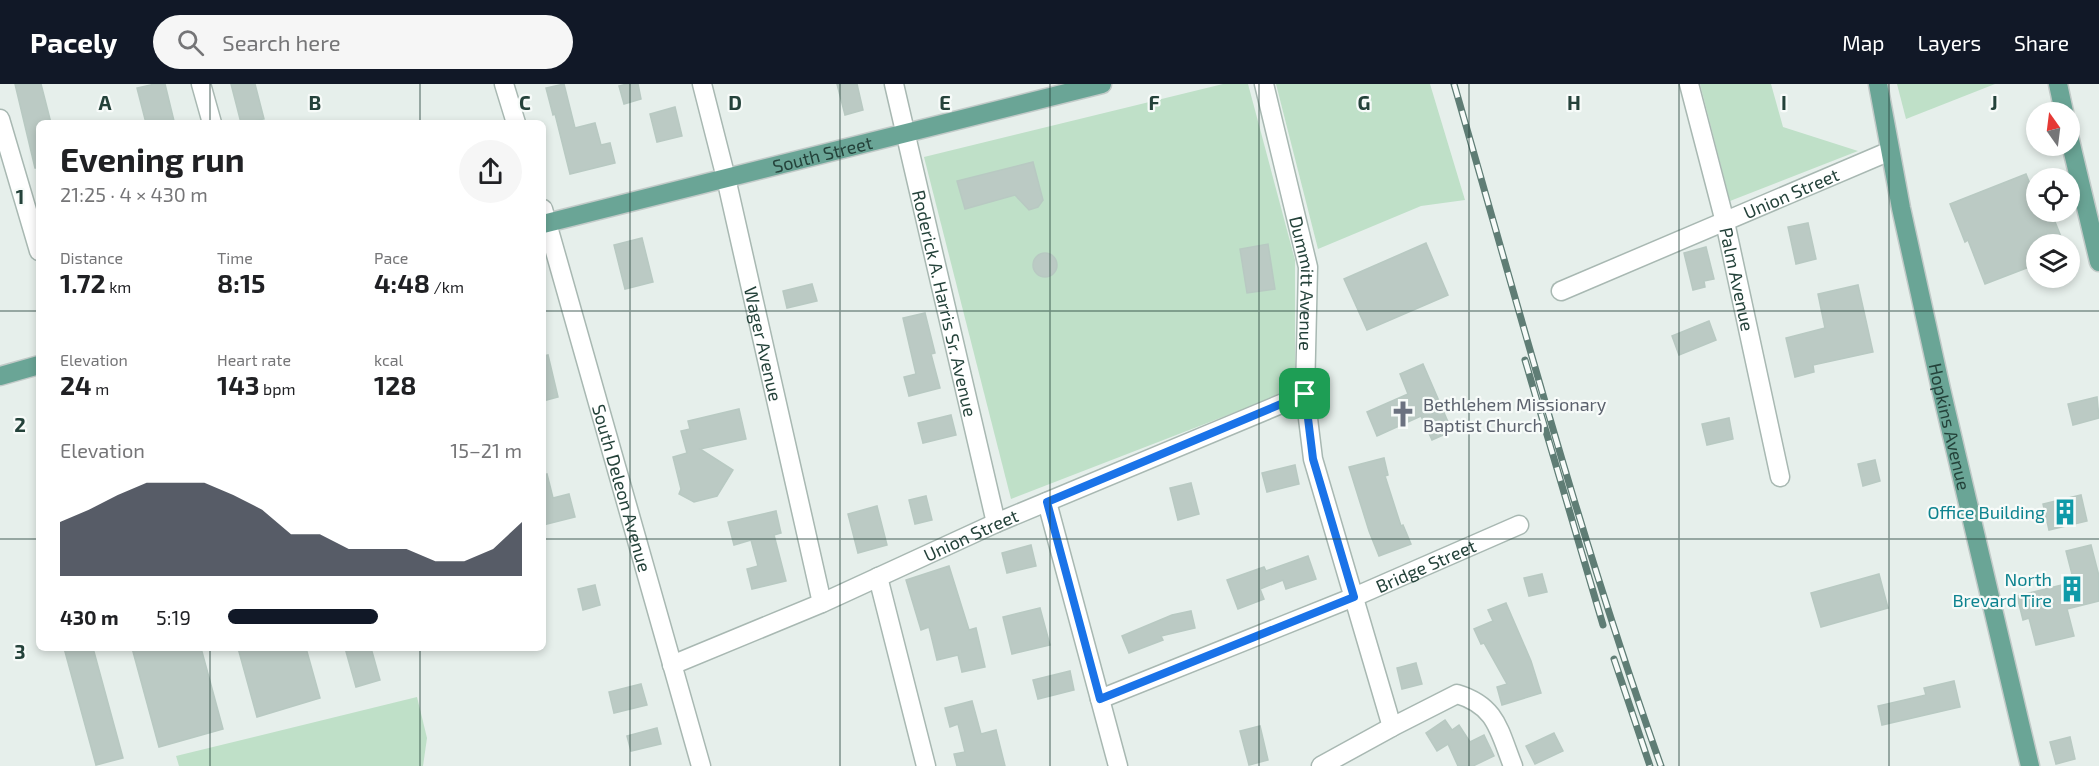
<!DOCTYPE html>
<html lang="en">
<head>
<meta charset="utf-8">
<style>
	:root { --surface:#fff; --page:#f6f6f6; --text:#202124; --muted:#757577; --accent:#111827 }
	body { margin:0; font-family:"Exo 2",sans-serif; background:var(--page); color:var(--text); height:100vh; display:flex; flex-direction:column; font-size:22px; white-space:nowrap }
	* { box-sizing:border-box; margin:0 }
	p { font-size:20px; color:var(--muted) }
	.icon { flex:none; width:33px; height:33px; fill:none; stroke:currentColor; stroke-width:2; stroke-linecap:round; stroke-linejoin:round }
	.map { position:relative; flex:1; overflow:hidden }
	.panel { position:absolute; left:36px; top:36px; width:510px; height:531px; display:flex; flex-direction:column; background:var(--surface); border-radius:9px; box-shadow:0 3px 9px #0003 }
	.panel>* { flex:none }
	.needle { width:39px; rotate:346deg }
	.fabs { position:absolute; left:2026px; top:18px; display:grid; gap:12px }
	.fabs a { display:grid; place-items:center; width:54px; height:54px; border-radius:50%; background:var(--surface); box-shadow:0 3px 9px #0003; font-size:30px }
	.pin { position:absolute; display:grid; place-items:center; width:51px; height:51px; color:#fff; margin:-26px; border-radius:12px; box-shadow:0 3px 9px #0006 }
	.round { display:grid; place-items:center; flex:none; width:63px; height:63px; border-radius:32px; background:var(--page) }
	.head { display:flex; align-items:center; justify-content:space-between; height:102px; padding:0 24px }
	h1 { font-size:33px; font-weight:700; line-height:45px }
	.stats { display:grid; grid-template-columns:repeat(3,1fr); gap:9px; height:102px; padding:6px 24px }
	.stats div { display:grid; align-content:center }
	.stats b { font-size:26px; font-weight:700 }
	.stats small { font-size:16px; font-weight:400 }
	.stats p { font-size:16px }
	.chart { height:168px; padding:12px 24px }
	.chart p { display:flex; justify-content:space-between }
	.chart svg { width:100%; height:108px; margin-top:6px; fill:var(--accent); opacity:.7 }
	ul { padding:0 24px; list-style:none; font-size:20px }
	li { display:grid; grid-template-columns:96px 72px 1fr; align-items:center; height:45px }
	li i { height:15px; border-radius:8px; background:var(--accent) }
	header { display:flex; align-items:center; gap:36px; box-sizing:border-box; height:84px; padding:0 30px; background:var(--accent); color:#fff }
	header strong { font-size:28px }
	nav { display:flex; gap:33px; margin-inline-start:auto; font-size:21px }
	.search { width:420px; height:54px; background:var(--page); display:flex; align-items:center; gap:15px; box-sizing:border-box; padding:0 21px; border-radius:33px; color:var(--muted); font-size:22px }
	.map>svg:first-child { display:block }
	.green { fill:#bfe0c8 }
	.building { fill:#bbcac4; stroke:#b8c9c2; stroke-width:1.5 }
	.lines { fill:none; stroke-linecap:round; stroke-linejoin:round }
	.minor-casing { stroke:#a8b8b2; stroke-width:21 }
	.major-casing { stroke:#c2cac8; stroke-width:21 }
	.minor { stroke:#fff; stroke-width:18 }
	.major { stroke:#6aa596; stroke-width:18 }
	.rail-casing { stroke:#5f7d75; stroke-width:7 }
	.rail { stroke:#f7fbf9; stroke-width:4.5; stroke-dasharray:14; stroke-linecap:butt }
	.route-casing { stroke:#fff; stroke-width:12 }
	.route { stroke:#1a73e8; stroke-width:8 }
	.grid { fill:none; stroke:#24423a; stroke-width:1.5; stroke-opacity:0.55 }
	.labels { text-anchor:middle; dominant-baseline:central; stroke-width:4.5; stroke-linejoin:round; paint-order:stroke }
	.street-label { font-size:18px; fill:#24423a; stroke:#f7fbf9 }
	.worship-label { font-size:18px; fill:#5b616d; stroke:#f7fbf9; text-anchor:start }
	.culture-label { font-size:18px; fill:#0d838f; stroke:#f7fbf9; text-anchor:end }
	.grid-label { font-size:20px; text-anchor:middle; font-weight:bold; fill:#24423a; stroke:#f7fbf9; stroke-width:4.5; stroke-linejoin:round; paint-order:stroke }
</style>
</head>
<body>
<header>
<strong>Pacely</strong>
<div class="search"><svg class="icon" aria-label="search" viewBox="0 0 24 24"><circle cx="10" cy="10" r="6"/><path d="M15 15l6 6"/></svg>Search here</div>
<nav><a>Map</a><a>Layers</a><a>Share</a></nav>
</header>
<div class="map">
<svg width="2099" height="682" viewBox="0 0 2099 682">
	<rect width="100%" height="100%" fill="#e6efeb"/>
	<!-- green -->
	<g class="green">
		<path d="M1223 0H1248L1295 176V305L1011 415 924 73Z"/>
		<path d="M1276 0H1430L1465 116 1421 122 1318 165Z"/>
		<path d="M1700 0H1771L1783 43 1858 67 1730 117Z"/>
		<path d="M1897 0H1995L1906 35Z"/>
		<path d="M417 613 427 654 423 682H179L176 672Z"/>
	</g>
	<!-- building -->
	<g class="building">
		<path d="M15 0H41L51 39H39V84H35Z"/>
		<path d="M155 0H165L174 37 165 39H146L137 4Z"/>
		<path d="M231 0H255L264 35 241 39Z"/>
		<path d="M564 0 575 44 595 39 601 61 610 59 615 79 570 90 555 30 553 31 546 4Z"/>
		<path d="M627 0H638L641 15 624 20 619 2Z"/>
		<path d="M837 0H857L863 26 845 31Z"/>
		<path d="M675 23 682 52 657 58 650 30Z"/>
		<path d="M1033 78 1043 116 1038 123 1029 126 1015 111 965 125 957 97Z"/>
		<path d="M2026 90 2037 117V128H2051L2064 160H2037V180L1985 200 1968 156 1965 158 1950 120Z"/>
		<path d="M1808 139 1816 175 1796 180 1788 143Z"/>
		<path d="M642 154 653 198 625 205 614 161Z"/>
		<path d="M1426 159 1448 211 1367 246 1344 195Z"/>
		<path d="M1268 160 1275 205 1247 209 1240 165Z"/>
		<path d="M1706 163 1714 195 1704 197 1705 203 1693 206 1684 169Z"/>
		<circle cx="1045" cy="181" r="12"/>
		<path d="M812 200 817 217 787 224 783 207Z"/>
		<path d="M1858 201 1873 268 1813 281 1814 288 1795 293 1786 254 1825 244 1818 210Z"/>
		<path d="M925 229 935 269 931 270 940 304 909 312 904 293 916 290 903 234Z"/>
		<path d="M1709 237 1716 256 1679 271 1672 252Z"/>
		<path d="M548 271 558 313 543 317V272Z"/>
		<path d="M1423 280 1452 347 1432 356 1421 332 1377 352 1367 328 1408 310 1400 290Z"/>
		<path d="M2097 313 2099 334 2073 341 2068 320Z"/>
		<path d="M739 325 746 355 700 365 733 386 717 412 694 418 679 410 681 405 673 373 687 369 681 347 690 345 688 337Z"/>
		<path d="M951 331 956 351 923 359 918 339Z"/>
		<path d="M1729 334 1733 355 1707 361 1702 340Z"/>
		<path d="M1384 374 1388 391 1385 392 1401 442 1403 441 1411 460 1379 472 1369 447 1349 383Z"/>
		<path d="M1875 376 1880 397 1863 402 1858 380Z"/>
		<path d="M1295 381 1299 400 1267 408 1262 389Z"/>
		<path d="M547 390 553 414 569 410 575 433 543 441V391Z"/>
		<path d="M1191 399 1199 430 1178 436 1170 404Z"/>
		<path d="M2081 411 2087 437 2049 446 2043 420Z"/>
		<path d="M926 412 932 436 915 440 909 416Z"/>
		<path d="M877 422 887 461 858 469 848 430Z"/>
		<path d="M776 427 781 449 774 451 786 497 752 505 747 485 758 482 751 456 734 461 728 438Z"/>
		<path d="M1031 461 1036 482 1007 489 1002 469Z"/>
		<path d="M2091 461 2099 492V517L2067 525 2074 552 2036 561 2029 534 2023 536 2017 512 2074 498 2066 467Z"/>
		<path d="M1308 472 1316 495 1286 505 1283 496 1260 505 1264 515 1238 525 1227 496 1264 483 1266 487Z"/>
		<path d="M949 482 969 546 976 544 985 583 962 588 958 571 937 576 929 543 921 546 906 496Z"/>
		<path d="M1542 490 1547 508 1529 512 1524 494Z"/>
		<path d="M1879 490 1888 524 1821 543 1811 509Z"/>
		<path d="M595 501 600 521 583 526 578 505Z"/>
		<path d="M1506 519 1531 577 1541 609 1502 621 1497 603 1507 600 1484 559 1481 560 1474 545 1493 537 1488 526Z"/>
		<path d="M1040 524 1050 561 1012 570 1003 533Z"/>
		<path d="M1191 527 1195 544 1161 552 1163 556 1129 569 1122 552 1172 531Z"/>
		<path d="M64 564H93L123 674 96 681Z"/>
		<path d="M132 564H201L223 645 159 663Z"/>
		<path d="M238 564H306L320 614 257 633Z"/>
		<path d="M345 564H371L380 596 356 603Z"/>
		<path d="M1416 579 1422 600 1402 605 1397 584Z"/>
		<path d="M1070 587 1074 606 1038 615 1033 596Z"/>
		<path d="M1954 597 1960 623 1882 641 1878 622 1926 611 1924 604Z"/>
		<path d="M641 600 647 621 614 629 609 608Z"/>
		<path d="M972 617 981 650 996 646 1005 682H957L954 670 965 668 958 640 950 643 945 624Z"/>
		<path d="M1445 636 1452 646 1459 641 1470 658 1484 651 1494 672 1473 682H1458L1448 660 1437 667 1426 649Z"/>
		<path d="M1260 642 1268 676 1249 681 1240 647Z"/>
		<path d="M657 644 661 660 631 667 627 652Z"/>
		<path d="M1554 649 1563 667 1535 680 1526 662Z"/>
		<path d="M2070 653 2075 675 2056 680 2050 658Z"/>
	</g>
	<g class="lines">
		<!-- minor casing -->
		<g class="minor-casing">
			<g id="minor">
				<path d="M201 0 212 39"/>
				<path d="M504 0 516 39"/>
				<path id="s1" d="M702 0 726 94 822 519"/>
				<path id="s2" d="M894 0 996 439"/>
				<path id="s3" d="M1264 0 1308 183 1305 310 1313 375 1392 643"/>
				<path id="s4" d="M1689 0 1725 138 1780 393"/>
				<path d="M0 35 39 167"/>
				<path id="s5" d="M543 125 701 682"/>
				<path id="s6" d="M1561 207 1890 67"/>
				<path d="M1047 418 1118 682"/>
				<path d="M878 493 926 682"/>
				<path id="s7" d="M672 581 822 519 996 439 1305 310"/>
				<path id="s8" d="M1100 615 1354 513 1519 441"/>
				<path d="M1321 682 1392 643 1457 610C1497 622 1499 647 1513 682"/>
			</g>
		</g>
		<!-- major casing -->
		<g class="major-casing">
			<g id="major">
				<path id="s9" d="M1878 0 1901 124 1941 305 2030 682"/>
				<path d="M2058 0 2064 28"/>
				<path d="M2070 56 2099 178"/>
				<path id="s10" d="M543 140 1102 0"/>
				<path d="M0 292 39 281"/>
			</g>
		</g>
		<!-- minor -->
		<use href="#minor" class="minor"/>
		<!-- major -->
		<use href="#major" class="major"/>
		<!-- rail casing -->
		<g class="rail-casing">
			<g id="rail">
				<path d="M1454 0C1520 228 1581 458 1661 682"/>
				<path d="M1525 276 1603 541"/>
				<path d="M1614 575 1650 682"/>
			</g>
		</g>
		<!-- rail -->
		<use href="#rail" class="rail"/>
	</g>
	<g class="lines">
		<!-- route casing -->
		<g class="route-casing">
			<path id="route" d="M1305 310 1313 375 1354 513 1100 615 1047 418Z"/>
		</g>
		<!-- route -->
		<use href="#route" class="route"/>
	</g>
	<!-- grid -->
	<path class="grid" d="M210 0V39M420 0V39M630 0V682M840 0V682M1050 0V682M1259 0V682M1469 0V682M1679 0V682M1889 0V682M0 227H39M543 227H2099M0 455H39M543 455H2099M210 564V682M420 564V682"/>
	<!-- icons -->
	<defs>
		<g id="church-bare" transform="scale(2.07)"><path d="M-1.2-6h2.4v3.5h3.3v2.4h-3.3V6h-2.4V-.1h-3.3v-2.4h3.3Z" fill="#6b7280" stroke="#f7fbf9" stroke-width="2.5" paint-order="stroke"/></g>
		<g id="building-bare" transform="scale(2.07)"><path d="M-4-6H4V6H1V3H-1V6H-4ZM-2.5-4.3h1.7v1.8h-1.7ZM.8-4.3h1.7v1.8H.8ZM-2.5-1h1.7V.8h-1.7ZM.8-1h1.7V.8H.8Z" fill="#0f9aa8" stroke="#f7fbf9" stroke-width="2.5" paint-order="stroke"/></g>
	</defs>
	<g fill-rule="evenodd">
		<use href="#church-bare" x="1403" y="330"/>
		<use href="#building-bare" x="2065" y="428"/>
		<use href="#building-bare" x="2072" y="505"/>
	</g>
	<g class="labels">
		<!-- street labels -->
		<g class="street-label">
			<text stroke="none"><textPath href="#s10" startOffset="288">South Street</textPath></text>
			<text stroke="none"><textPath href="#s6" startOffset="250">Union Street</textPath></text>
			<text stroke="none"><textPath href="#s4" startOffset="201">Palm Avenue</textPath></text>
			<text stroke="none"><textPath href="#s3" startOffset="204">Dummitt Avenue</textPath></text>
			<text stroke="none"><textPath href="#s2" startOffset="225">Roderick A. Harris Sr. Avenue</textPath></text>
			<text stroke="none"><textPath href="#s1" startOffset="267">Wager Avenue</textPath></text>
			<text stroke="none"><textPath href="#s9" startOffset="350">Hopkins Avenue</textPath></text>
			<text stroke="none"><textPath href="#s5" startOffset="290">South Deleon Avenue</textPath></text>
			<text stroke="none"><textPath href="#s7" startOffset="326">Union Street</textPath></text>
			<text stroke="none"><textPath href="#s8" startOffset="352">Bridge Street</textPath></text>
		</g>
		<!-- worship labels -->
		<g class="worship-label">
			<text x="1423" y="320">Bethlehem Missionary<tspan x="1423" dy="21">Baptist Church</tspan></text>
		</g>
		<!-- culture labels -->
		<g class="culture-label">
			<text x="2045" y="428">Office Building</text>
			<text x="2052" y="495">North<tspan x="2052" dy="21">Brevard Tire</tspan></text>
		</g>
	</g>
	<g class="grid-label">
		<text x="105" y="26">A</text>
		<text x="315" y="26">B</text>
		<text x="525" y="26">C</text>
		<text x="735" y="26">D</text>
		<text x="945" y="26">E</text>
		<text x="1154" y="26">F</text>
		<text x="1364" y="26">G</text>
		<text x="1574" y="26">H</text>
		<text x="1784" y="26">I</text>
		<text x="1994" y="26">J</text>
		<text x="20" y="120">1</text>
		<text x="20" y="348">2</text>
		<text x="20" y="575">3</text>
	</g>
</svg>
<div class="fabs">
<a><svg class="needle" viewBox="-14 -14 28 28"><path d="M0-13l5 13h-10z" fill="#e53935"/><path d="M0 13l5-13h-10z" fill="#757577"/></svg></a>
<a><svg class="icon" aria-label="locate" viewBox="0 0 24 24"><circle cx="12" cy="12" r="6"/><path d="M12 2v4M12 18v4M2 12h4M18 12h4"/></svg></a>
<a><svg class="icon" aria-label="layers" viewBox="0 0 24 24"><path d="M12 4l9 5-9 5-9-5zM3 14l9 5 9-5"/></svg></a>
</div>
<div class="pin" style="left:1305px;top:310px;background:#1e9e55"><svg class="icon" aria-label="arrive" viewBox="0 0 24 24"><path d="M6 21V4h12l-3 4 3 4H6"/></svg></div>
<section class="panel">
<div class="head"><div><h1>Evening run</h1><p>21:25 · 4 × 430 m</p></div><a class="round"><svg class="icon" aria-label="share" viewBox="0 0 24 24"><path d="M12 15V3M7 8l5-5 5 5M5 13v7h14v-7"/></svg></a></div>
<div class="stats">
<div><p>Distance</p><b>1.72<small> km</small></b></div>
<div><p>Time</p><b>8:15</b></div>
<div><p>Pace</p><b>4:48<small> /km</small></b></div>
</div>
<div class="stats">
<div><p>Elevation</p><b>24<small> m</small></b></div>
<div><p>Heart rate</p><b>143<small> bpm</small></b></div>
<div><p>kcal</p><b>128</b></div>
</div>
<div class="chart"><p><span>Elevation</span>15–21 m</p>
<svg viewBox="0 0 160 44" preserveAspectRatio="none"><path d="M0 44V22L10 17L20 11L30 6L40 6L50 6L60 11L70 17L80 27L90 27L100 33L110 33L120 33L130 38L140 38L150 33L160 22V44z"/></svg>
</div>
<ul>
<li><b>430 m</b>5:19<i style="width:51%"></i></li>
</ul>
</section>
</div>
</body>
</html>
